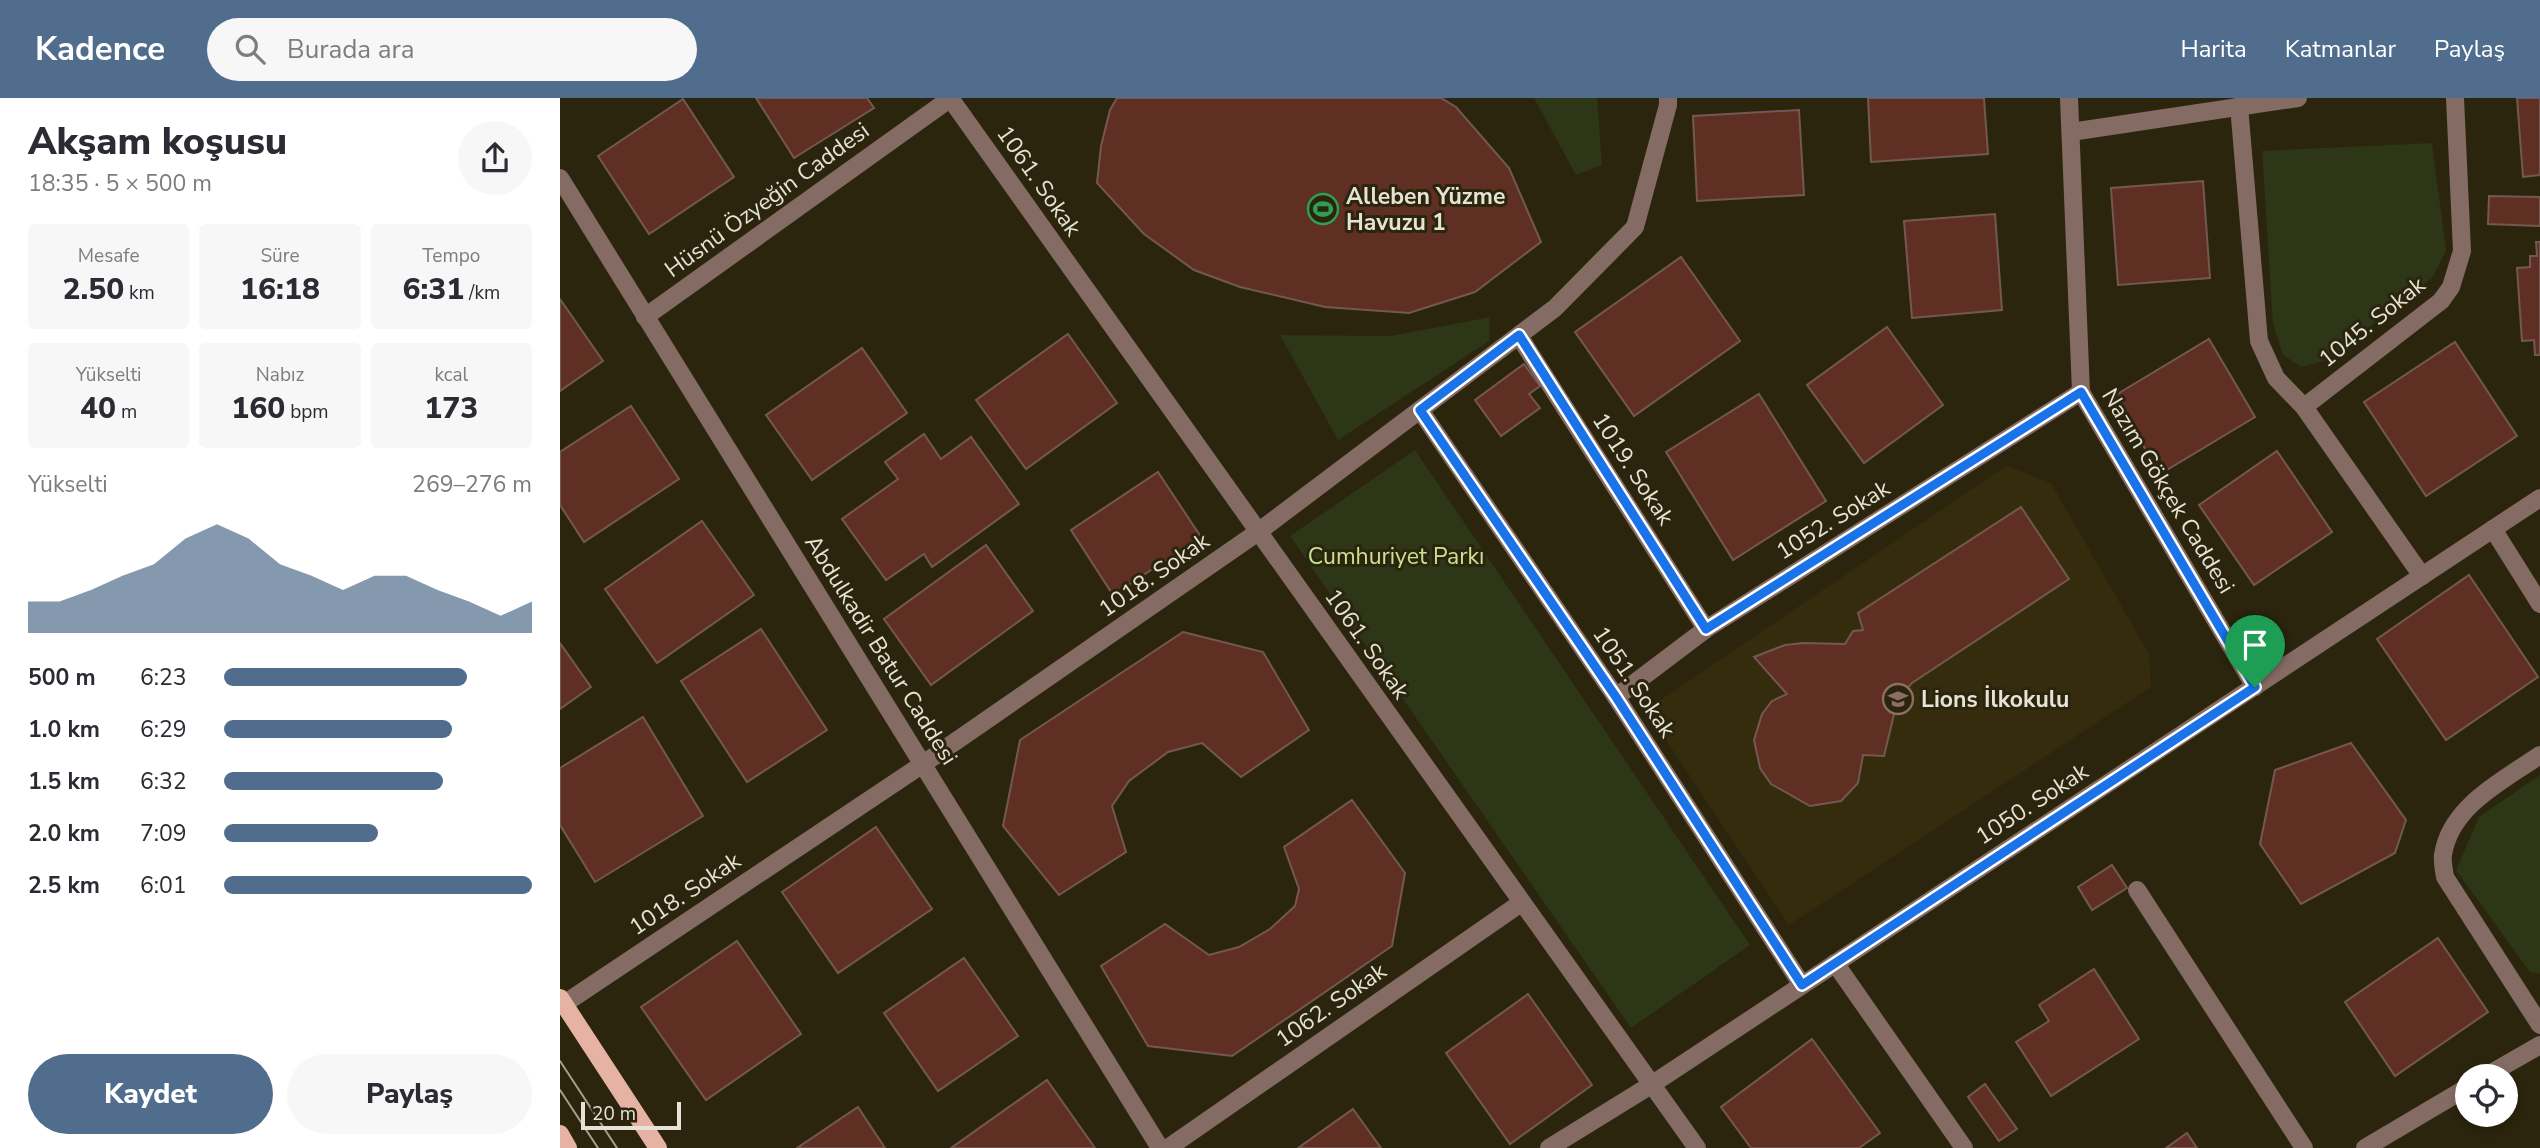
<!DOCTYPE html>
<html lang="tr">
<head>
<meta charset="utf-8">
<style>
	:root { --surface:#fff; --page:#f7f7f7; --text:#2b2b33; --muted:#7c7c81; --accent:#516d8d }
	body { margin:0; font-family:"Nunito Sans",sans-serif; background:var(--page); color:var(--text); height:100vh; display:flex; flex-direction:column; font-size:26px; white-space:nowrap }
	* { box-sizing:border-box; margin:0 }
	p { font-size:23px; color:var(--muted) }
	.icon { flex:none; width:38px; height:38px; fill:none; stroke:currentColor; stroke-width:2; stroke-linecap:round; stroke-linejoin:round }
	.map { position:relative; flex:1; overflow:hidden }
	.details { display:flex; flex-direction:column; background:var(--surface); width:560px }
	.details>* { flex:none }
	.buttons { position:absolute; left:1895px; top:966px; display:grid; gap:14px }
	.buttons a { display:grid; place-items:center; width:63px; height:63px; border-radius:50%; background:var(--surface); box-shadow:0 4px 10px #0003; font-size:35px }
	.scale { position:absolute; left:21px; bottom:18px; width:100px; box-sizing:border-box; padding-left:7px; border:4px solid #e6e3d5; border-top:0; font-size:19px; line-height:24px; white-space:nowrap; color:#e6e3d5; -webkit-text-stroke:5px #2b250e; paint-order:stroke }
	.pin { position:absolute; display:grid; place-items:center; width:60px; height:60px; color:#fff; margin:-72px -30px; border-radius:50% 50% 50% 0; rotate:-45deg; box-shadow:0 0 7px #0007 }
	.pin .icon { rotate:45deg }
	.round { display:grid; place-items:center; flex:none; width:74px; height:74px; border-radius:37px; background:var(--page) }
	.headline { display:flex; align-items:center; justify-content:space-between; height:119px; padding:0 28px }
	h1 { font-size:38px; font-weight:800; line-height:52px }
	.stats { display:grid; grid-template-columns:repeat(3,1fr); gap:10px; height:119px; padding:7px 28px }
	.stats div { display:grid; align-content:center; border-radius:7px; background:var(--page); text-align:center }
	.stats b { font-size:30px; font-weight:800 }
	.stats small { font-size:19px; font-weight:400 }
	.stats p { font-size:19px }
	.chart { height:196px; padding:14px 28px }
	.chart p { display:flex; justify-content:space-between }
	.chart svg { width:100%; height:126px; margin-top:7px; fill:var(--accent); opacity:.7 }
	.primary-button { display:flex; gap:14px; margin-top:auto; padding:14px 28px }
	.primary-button a { flex:1; height:80px; border-radius:42px; background:var(--accent); color:#fff; font-size:28px; font-weight:800; line-height:80px; text-align:center }
	.primary-button a+a { background:var(--page); color:var(--text) }
	ul { padding:0 28px; list-style:none; font-size:23px }
	li { display:grid; grid-template-columns:112px 84px 1fr; align-items:center; height:52px }
	li i { height:18px; border-radius:9px; background:var(--accent) }
	header { display:flex; align-items:center; gap:42px; box-sizing:border-box; height:98px; padding:0 35px; background:var(--accent); color:#fff }
	header strong { font-size:33px }
	nav { display:flex; gap:38px; margin-inline-start:auto; font-size:24px }
	.search { width:490px; height:63px; background:var(--page); display:flex; align-items:center; gap:18px; box-sizing:border-box; padding:0 24px; border-radius:38px; color:var(--muted); font-size:26px }
	main { display:flex; flex:1; min-height:0 }
	.map>svg:first-child { display:block }
	.built { fill:#342c0d }
	.green { fill:#2d3617 }
	.building { fill:#602f24; stroke:#735851; stroke-width:2 }
	.lines { fill:none; stroke-linecap:round; stroke-linejoin:round }
	.minor { stroke:#846b64; stroke-width:18 }
	.major { stroke:#e5b2a3; stroke-width:18 }
	.tram { stroke:#a4a08e; stroke-width:2 }
	.route-casing { stroke:#fff; stroke-width:14 }
	.route { stroke:#1a73e8; stroke-width:9 }
	.labels { text-anchor:middle; dominant-baseline:central; stroke-width:6; stroke-linejoin:round; paint-order:stroke }
	.street-label { font-size:23px; fill:#e6e3d5; stroke:#2b250e }
	.poi-label { font-size:23px; font-weight:bold; fill:#e6e3d5; stroke:#2b250e; text-anchor:start }
	.park-label { font-size:23px; fill:#cae193; stroke:#2b250e }
</style>
</head>
<body>
<header>
<strong>Kadence</strong>
<div class="search"><svg class="icon" aria-label="search" viewBox="0 0 24 24"><circle cx="10" cy="10" r="6"/><path d="M15 15l6 6"/></svg>Burada ara</div>
<nav><a>Harita</a><a>Katmanlar</a><a>Paylaş</a></nav>
</header>
<main>
<section class="details">
<div class="headline"><div><h1>Akşam koşusu</h1><p>18:35 · 5 × 500 m</p></div><a class="round"><svg class="icon" aria-label="share" viewBox="0 0 24 24"><path d="M12 15V3M7 8l5-5 5 5M5 13v7h14v-7"/></svg></a></div>
<div class="stats">
<div><p>Mesafe</p><b>2.50<small> km</small></b></div>
<div><p>Süre</p><b>16:18</b></div>
<div><p>Tempo</p><b>6:31<small> /km</small></b></div>
</div>
<div class="stats">
<div><p>Yükselti</p><b>40<small> m</small></b></div>
<div><p>Nabız</p><b>160<small> bpm</small></b></div>
<div><p>kcal</p><b>173</b></div>
</div>
<div class="chart"><p><span>Yükselti</span>269–276 m</p>
<svg viewBox="0 0 160 44" preserveAspectRatio="none"><path d="M0 44V33L10 33L20 29L30 24L40 20L50 11L60 6L70 11L80 20L90 24L100 29L110 24L120 24L130 29L140 33L150 38L160 33V44z"/></svg>
</div>
<ul>
<li><b>500 m</b>6:23<i style="width:79%"></i></li>
<li><b>1.0 km</b>6:29<i style="width:74%"></i></li>
<li><b>1.5 km</b>6:32<i style="width:71%"></i></li>
<li><b>2.0 km</b>7:09<i style="width:50%"></i></li>
<li><b>2.5 km</b>6:01<i style="width:100%"></i></li>
</ul>
<div class="primary-button"><a>Kaydet</a><a>Paylaş</a></div>
</section>
<div class="map">
<svg width="1980" height="1050" viewBox="0 0 1980 1050">
	<rect width="100%" height="100%" fill="#2b250e"/>
	<!-- built -->
	<path class="built" d="M1446 368 1491 385 1589 556 1591 589 1229 827 1086 612Z"/>
	<!-- green -->
	<g class="green">
		<path d="M974 0H1037L1042 67 1016 77Z"/>
		<path d="M1872 45 1886 153 1872 180 1767 262 1741 269 1723 257 1713 226 1702 53Z"/>
		<path d="M930 219 929 243 778 342 720 237 831 238Z"/>
		<path d="M855 352 1190 847 1071 930 730 438Z"/>
		<path d="M1980 677V876L1970 874 1896 772 1919 719Z"/>
	</g>
	<!-- building -->
	<g class="building">
		<path d="M196 0H307L314 10 234 60Z"/>
		<path d="M557 0H881L896 9 949 70 981 144 915 194 849 215 765 209 680 189 634 172 584 136 537 85 541 48 550 12Z"/>
		<path d="M1308 0H1424L1428 56 1311 64Z"/>
		<path d="M1957 0H1980V77L1963 79Z"/>
		<path d="M123 1 174 79 89 136 38 58Z"/>
		<path d="M1239 12 1244 97 1137 103 1133 18Z"/>
		<path d="M1643 83 1650 180 1558 187 1551 90Z"/>
		<path d="M1929 98 1980 99V128L1928 126Z"/>
		<path d="M1435 116 1442 212 1352 220 1344 123Z"/>
		<path d="M1976 144H1980V257H1975L1974 242 1962 243 1957 170 1970 169V158H1977Z"/>
		<path d="M1121 159 1180 243 1074 318 1015 234Z"/>
		<path d="M0 201 43 263 0 293Z"/>
		<path d="M1327 229 1383 307 1304 365 1247 287Z"/>
		<path d="M508 236 557 305 466 371 416 302Z"/>
		<path d="M1649 241 1695 319 1600 376 1554 298Z"/>
		<path d="M1895 244 1957 338 1866 398 1804 304Z"/>
		<path d="M302 250 347 315 252 382 206 317Z"/>
		<path d="M964 266 980 288 969 296 980 310 941 338 915 302Z"/>
		<path d="M1199 296 1266 403 1173 462 1106 354Z"/>
		<path d="M71 308 119 381 24 444 0 407V354Z"/>
		<path d="M364 336 381 361 411 339 459 406 372 469 364 456 326 482 282 421 338 381 325 364Z"/>
		<path d="M1717 353 1772 434 1694 487 1639 407Z"/>
		<path d="M598 374 641 439 553 497 511 432Z"/>
		<path d="M1461 409 1509 481 1352 585 1338 600 1324 658 1303 657 1298 685 1281 703 1250 708 1211 686 1200 670 1194 642 1202 616 1212 603 1227 596 1194 559 1225 547 1243 545 1285 546 1293 533 1303 532 1298 515Z"/>
		<path d="M142 423 194 497 97 565 45 491Z"/>
		<path d="M426 447 473 513 371 587 324 521Z"/>
		<path d="M1909 477 1978 579 1886 642 1817 541Z"/>
		<path d="M201 531 267 632 187 684 121 583Z"/>
		<path d="M623 534 703 554 749 632 681 679 642 645 608 654 569 683 552 708 566 754 499 797 443 728 460 642Z"/>
		<path d="M0 545 31 589 0 611Z"/>
		<path d="M83 619 143 718 35 784 0 727V670Z"/>
		<path d="M1791 645 1846 722 1835 755 1741 806 1700 746 1715 672Z"/>
		<path d="M792 702 845 775 832 848 672 958 588 948 541 868 605 826 649 857 679 849 710 831 735 808 739 791 724 749Z"/>
		<path d="M316 729 372 811 278 875 222 794Z"/>
		<path d="M1552 767 1567 790 1532 812 1518 789Z"/>
		<path d="M1878 840 1928 914 1835 978 1785 904Z"/>
		<path d="M177 843 241 936 146 1002 81 909Z"/>
		<path d="M404 860 458 938 378 993 324 915Z"/>
		<path d="M1534 871 1579 941 1491 998 1456 944 1489 923 1479 907Z"/>
		<path d="M968 896 1032 987 950 1046 886 955Z"/>
		<path d="M1252 941 1320 1035 1299 1050H1191L1161 1009Z"/>
		<path d="M487 982 535 1050H391Z"/>
		<path d="M1425 986 1457 1031 1439 1043 1408 999Z"/>
		<path d="M298 1009 325 1050H237Z"/>
		<path d="M793 1011 821 1050H738Z"/>
		<path d="M1627 1035 1637 1050H1606Z"/>
	</g>
	<g class="lines">
		<!-- minor -->
		<g class="minor">
			<path d="M390 0 1137 1050"/>
			<path d="M1509 0 1521 294 1695 589"/>
			<path d="M1679 8 1699 243 1716 280 1744 309 1862 478"/>
			<path d="M1511 34 1738 0"/>
			<path d="M0 80 600 1050"/>
			<path d="M85 219 391 0"/>
			<path d="M959 238 1146 531"/>
			<path d="M1744 309 1881 203 1891 189 1902 153 1895 0"/>
			<path d="M860 312 1056 599 1242 887"/>
			<path d="M1933 431 1980 506"/>
			<path d="M1056 599 1146 531 1521 294"/>
			<path d="M1980 657C1944 682 1890 708 1883 757 1882 763 1884 772 1885 779L1980 927"/>
			<path d="M1577 792 1744 1050"/>
			<path d="M1275 865 1404 1050"/>
			<path d="M4 906 363 666 698 434 995 210 1075 129 1108 7V0"/>
			<path d="M1926 978 1980 947"/>
			<path d="M608 1050 961 805"/>
			<path d="M989 1050 1091 987 1980 400"/>
			<path d="M1805 1050 1908 989"/>
		</g>
		<!-- major -->
		<g class="major">
			<path d="M0 900 98 1050"/>
			<path d="M0 1036 8 1050"/>
		</g>
		<!-- tram -->
		<g class="tram">
			<path d="M0 963 57 1050"/>
			<path d="M0 992 38 1050"/>
		</g>
	</g>
	<g class="lines">
		<!-- route casing -->
		<g class="route-casing">
			<path id="route" d="M959 237 1146 531 1521 294 1695 589 1242 887 1056 599 860 312Z"/>
		</g>
		<!-- route -->
		<use href="#route" class="route"/>
	</g>
	<!-- icons -->
	<defs>
		<g id="stadium-ring" transform="scale(1.575)"><circle r="9.5" fill="#2b250e" stroke="#2e9e5b" stroke-width="1.5"/><path d="M0-5a6.5 5 0 1 0 0 10a6.5 5 0 1 0 0-10ZM-3.5-1.8h7v3.6h-7Z" fill="#2e9e5b"/></g>
		<g id="school-ring" transform="scale(1.575)"><circle r="9.5" fill="#2b250e" stroke="#8d6e63" stroke-width="1.5"/><path d="M0-5L7-2L0 1L-7-2ZM-4 1L0 2.5L4 1V4Q0 6-4 4Z" fill="#8d6e63"/></g>
	</defs>
	<g fill-rule="evenodd">
		<use href="#stadium-ring" x="763" y="111"/>
		<use href="#school-ring" x="1338" y="601"/>
	</g>
	<g class="labels">
		<!-- street labels -->
		<g class="street-label">
			<text transform="translate(479 83) rotate(55)">1061. Sokak</text>
			<text transform="translate(207 102) rotate(-36)">Hüsnü Özyeğin Caddesi</text>
			<text transform="translate(1812 224) rotate(-39)">1045. Sokak</text>
			<text transform="translate(1073 371) rotate(57)">1019. Sokak</text>
			<text transform="translate(1608 393) rotate(59)">Nazım Gökçek Caddesi</text>
			<text transform="translate(1273 422) rotate(-32)">1052. Sokak</text>
			<text transform="translate(594 477) rotate(-35)">1018. Sokak</text>
			<text transform="translate(807 546) rotate(55)">1061. Sokak</text>
			<text transform="translate(321 552) rotate(58)">Abdulkadir Batur Caddesi</text>
			<text transform="translate(1074 584) rotate(56)">1051. Sokak</text>
			<text transform="translate(1472 706) rotate(-33)">1050. Sokak</text>
			<text transform="translate(125 796) rotate(-34)">1018. Sokak</text>
			<text transform="translate(771 907) rotate(-35)">1062. Sokak</text>
		</g>
		<!-- poi labels -->
		<g class="poi-label">
			<text x="786" y="98">Alleben Yüzme<tspan x="786" dy="26">Havuzu 1</tspan></text>
			<text x="1361" y="601">Lions İlkokulu</text>
		</g>
		<!-- park labels -->
		<g class="park-label">
			<text x="836" y="458">Cumhuriyet Parkı</text>
		</g>
	</g>
</svg>
<div class="buttons">
<a><svg class="icon" aria-label="locate" viewBox="0 0 24 24"><circle cx="12" cy="12" r="6"/><path d="M12 2v4M12 18v4M2 12h4M18 12h4"/></svg></a>
</div>
<div class="scale">20 m</div>
<div class="pin" style="left:1695px;top:589px;background:#1e9e55"><svg class="icon" aria-label="arrive" viewBox="0 0 24 24"><path d="M6 21V4h12l-3 4 3 4H6"/></svg></div>
</div>
</main>
</body>
</html>
